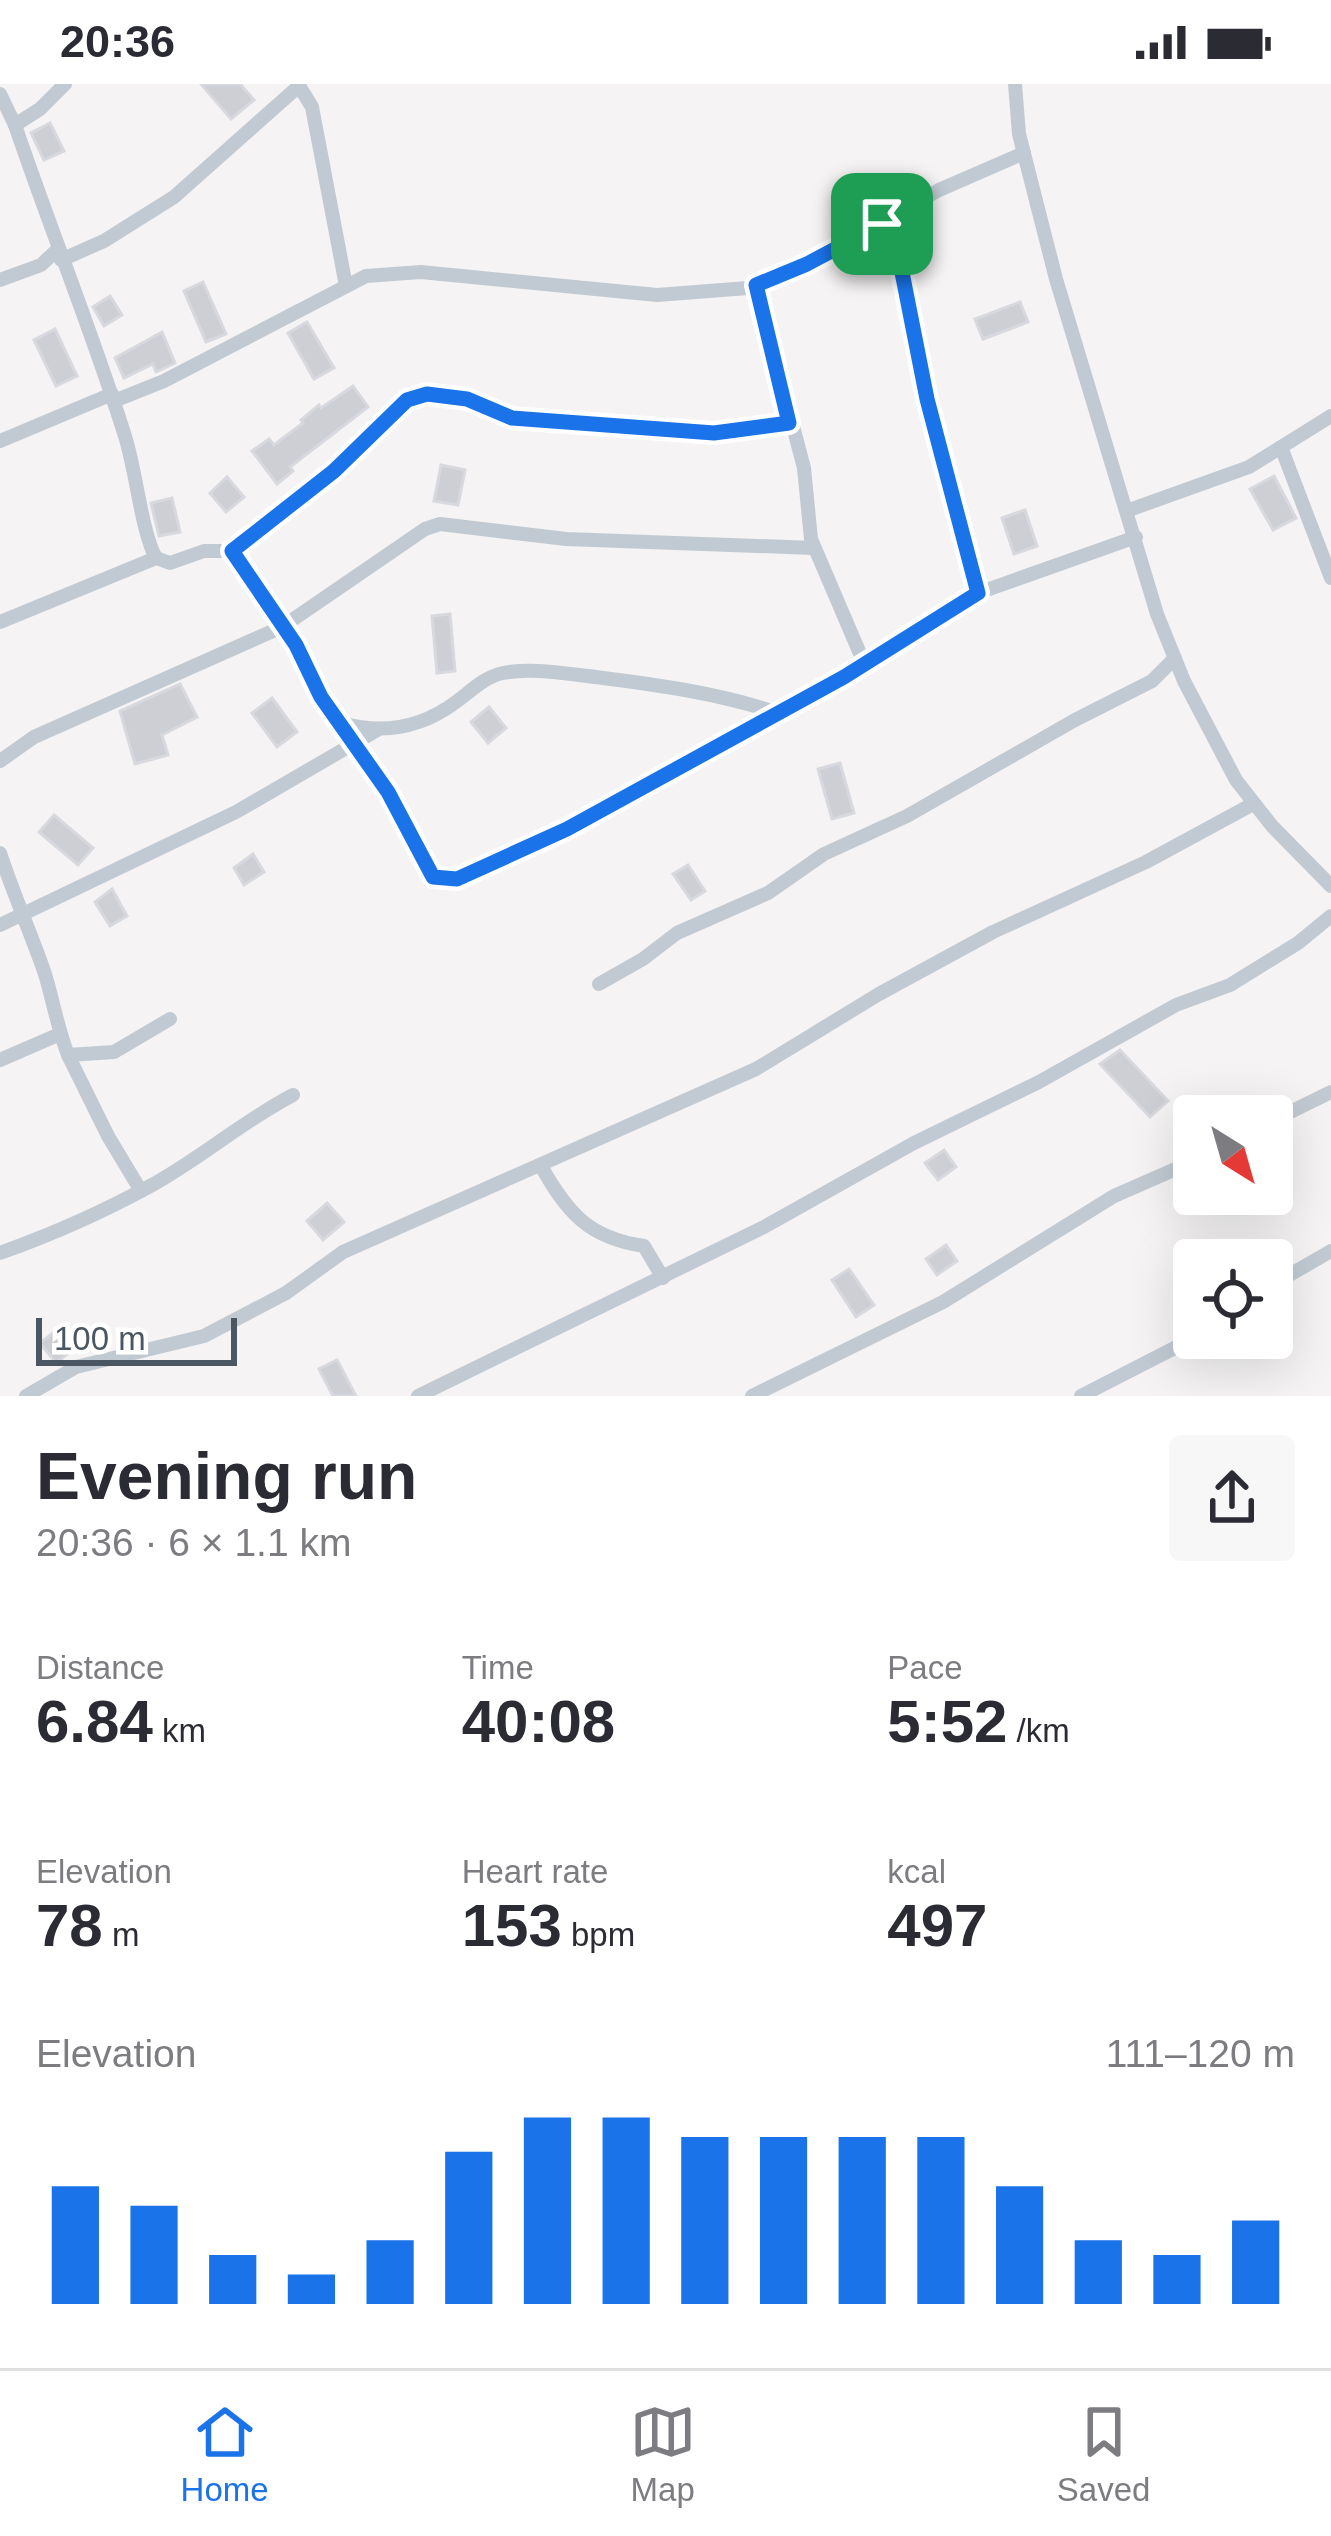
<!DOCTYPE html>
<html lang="en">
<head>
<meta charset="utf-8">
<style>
	:root { --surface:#fff; --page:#f7f7f7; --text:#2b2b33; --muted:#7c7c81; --line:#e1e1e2; --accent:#1a73e8 }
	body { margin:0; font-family:Helvetica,sans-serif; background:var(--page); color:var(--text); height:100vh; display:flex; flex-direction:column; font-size:45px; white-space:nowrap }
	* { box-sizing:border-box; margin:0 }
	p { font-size:39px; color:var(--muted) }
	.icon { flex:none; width:66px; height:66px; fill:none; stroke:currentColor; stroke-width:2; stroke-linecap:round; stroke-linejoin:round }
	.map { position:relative; height:1312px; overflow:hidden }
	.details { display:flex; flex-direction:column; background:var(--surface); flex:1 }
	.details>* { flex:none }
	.needle { width:78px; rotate:143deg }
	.buttons { position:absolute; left:1173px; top:1011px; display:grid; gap:24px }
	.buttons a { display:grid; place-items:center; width:120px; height:120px; border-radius:12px; background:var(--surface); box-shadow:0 12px 48px #0002; font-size:60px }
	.scale { position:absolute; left:36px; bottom:30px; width:201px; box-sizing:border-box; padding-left:12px; border:6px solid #4a5661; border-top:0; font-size:33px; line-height:42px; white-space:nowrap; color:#4a5661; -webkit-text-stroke:9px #fff; paint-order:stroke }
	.pin { position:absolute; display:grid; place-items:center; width:102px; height:102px; color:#fff; margin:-51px; border-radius:24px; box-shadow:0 6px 18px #0006 }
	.round { display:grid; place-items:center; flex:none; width:126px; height:126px; border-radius:12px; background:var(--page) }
	.overview { display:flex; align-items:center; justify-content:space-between; height:204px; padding:0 36px }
	h1 { font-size:66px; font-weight:700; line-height:90px }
	.metrics { display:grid; grid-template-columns:repeat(3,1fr); gap:18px; height:204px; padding:12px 36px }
	.metrics div { display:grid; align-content:center }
	.metrics b { font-size:60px; font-weight:700 }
	.metrics small { font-size:33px; font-weight:400 }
	.metrics p { font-size:33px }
	.chart { height:336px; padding:24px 36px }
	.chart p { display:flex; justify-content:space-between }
	.chart svg { width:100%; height:216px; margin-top:12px; stroke:var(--accent); stroke-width:6 }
	.status { display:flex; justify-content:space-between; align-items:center; height:84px; padding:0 60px; background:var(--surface); direction:ltr }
	.status svg { height:33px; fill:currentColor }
	.tabs { display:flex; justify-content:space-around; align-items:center; height:168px; border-top:3px solid var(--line); background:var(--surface); font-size:33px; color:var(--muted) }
	.tabs a { display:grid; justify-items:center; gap:6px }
	.tabs .active { color:var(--accent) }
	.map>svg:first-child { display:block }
	.building { fill:#cdcfd5; stroke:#d7d9de; stroke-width:3 }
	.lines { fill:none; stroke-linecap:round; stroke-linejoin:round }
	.minor { stroke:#c1cad2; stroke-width:14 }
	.route-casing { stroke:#fff; stroke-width:24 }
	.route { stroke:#1a73e8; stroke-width:15 }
</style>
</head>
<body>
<div class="status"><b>20:36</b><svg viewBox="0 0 49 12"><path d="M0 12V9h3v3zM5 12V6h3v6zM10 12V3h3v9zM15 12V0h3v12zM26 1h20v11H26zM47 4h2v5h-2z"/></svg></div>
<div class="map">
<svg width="1331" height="1312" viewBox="0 0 1331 1312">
	<rect width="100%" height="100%" fill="#f5f3f3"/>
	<!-- building -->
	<g class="building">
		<path d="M201 0H240L254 16 231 35Z"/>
		<path d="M50 39 64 67 44 76 31 49Z"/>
		<path d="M203 198 226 250 206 258 184 207Z"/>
		<path d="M110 212 122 231 104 242 93 223Z"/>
		<path d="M1020 218 1028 238 983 255 975 235Z"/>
		<path d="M307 238 334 284 314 295 288 249Z"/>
		<path d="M55 245 77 292 56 302 34 256Z"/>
		<path d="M162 248 175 279 156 288 153 280 124 294 115 274Z"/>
		<path d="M353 302 368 323 290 383 293 387 277 400 252 367 269 355 274 361 303 339 301 336 319 321 321 324Z"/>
		<path d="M441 381 465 386 458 421 434 417Z"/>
		<path d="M1274 392 1296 434 1273 446 1250 405Z"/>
		<path d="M227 393 244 413 226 428 210 409Z"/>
		<path d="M172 414 180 448 159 452 151 419Z"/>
		<path d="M1025 426 1037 462 1014 470 1002 434Z"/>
		<path d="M450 530 455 587 437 589 432 532Z"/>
		<path d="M180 600 197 633 162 651 168 671 135 680 120 627Z"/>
		<path d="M272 614 297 648 277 663 252 629Z"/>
		<path d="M489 623 506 644 488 659 471 638Z"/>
		<path d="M840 679 854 729 832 735 818 685Z"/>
		<path d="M54 731 93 764 78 781 39 748Z"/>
		<path d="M253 770 264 788 244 801 234 784Z"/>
		<path d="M688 781 705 807 691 816 673 790Z"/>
		<path d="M112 805 127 832 110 842 95 818Z"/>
		<path d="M1120 966 1168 1017 1150 1033 1100 980Z"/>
		<path d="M944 1066 956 1083 938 1096 925 1079Z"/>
		<path d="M327 1119 344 1138 323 1156 307 1137Z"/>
		<path d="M946 1161 957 1177 937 1191 926 1175Z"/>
		<path d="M849 1185 874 1221 856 1233 832 1196Z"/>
		<path d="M58 1245 74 1265 56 1279 40 1259Z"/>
		<path d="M337 1276 356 1312H333L319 1285Z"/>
	</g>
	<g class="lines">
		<!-- minor -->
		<g class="minor">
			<path d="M298 0 312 23 346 202"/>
			<path d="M1015 0 1019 50 1056 195 1157 530 1184 597 1236 696 1272 742 1331 802"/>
			<path d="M0 10 15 41C50 144 91 245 124 349 136 384 141 447 156 474"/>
			<path d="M15 41 40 25 65 0"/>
			<path d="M882 140 898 168 927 315 978 509"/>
			<path d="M61 176 104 157 174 113 299 2"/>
			<path d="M0 196 41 181 57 166"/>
			<path d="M756 201 804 384 811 455 864 579"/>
			<path d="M114 317 164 297 366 192 421 188 657 211 748 204 807 180 939 106 1024 69"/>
			<path d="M0 357 112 310"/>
			<path d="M1281 363 1331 494"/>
			<path d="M1129 426 1249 383 1331 332"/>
			<path d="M232 467 297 561 321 613 388 708 426 783 441 796 457 795 567 745 753 643 845 593 978 509 1136 453"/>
			<path d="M0 538 156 474 170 479 204 467H232L334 387 407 316 427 310 451 311 512 334 714 349 789 339"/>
			<path d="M342 639C384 651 421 644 456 618 471 607 484 593 503 589 532 583 567 590 596 593 658 601 718 609 778 629"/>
			<path d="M0 677 34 653 282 543 425 445 440 440 566 455 814 464"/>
			<path d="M0 769C13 809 30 847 44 887 53 915 57 943 68 971L114 968 170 935"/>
			<path d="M0 841 236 728 379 645"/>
			<path d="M599 900 643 875 677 849 768 809 824 770 907 732 1075 636 1152 597 1175 574"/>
			<path d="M68 971 108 1052 141 1107"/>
			<path d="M0 976 60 950"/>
			<path d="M1272 1037 1331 1008"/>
			<path d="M541 1082C567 1128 588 1154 644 1162L663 1194"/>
			<path d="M0 1169C53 1150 103 1128 152 1101 201 1074 243 1037 293 1011"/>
			<path d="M1272 1201 1331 1167"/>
			<path d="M26 1312 76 1283 204 1252 286 1209 343 1168 756 985 879 910 993 848 1146 778 1253 720"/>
			<path d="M418 1312 764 1143 914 1059 1039 998 1176 921 1230 901 1298 859 1331 832"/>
			<path d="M752 1312 943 1218 1114 1112 1194 1077"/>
			<path d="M1081 1312 1194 1254"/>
		</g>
	</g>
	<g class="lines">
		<!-- route casing -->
		<g class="route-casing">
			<path id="route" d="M882 140 898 168 927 315 978 509 844 593 567 745 457 795 433 793 388 708 321 613 296 561 232 467 334 387 407 316 427 310 467 315 512 334 714 349 789 339 756 201 807 180Z"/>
		</g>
		<!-- route -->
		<use href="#route" class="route"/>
	</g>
</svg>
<div class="buttons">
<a><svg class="needle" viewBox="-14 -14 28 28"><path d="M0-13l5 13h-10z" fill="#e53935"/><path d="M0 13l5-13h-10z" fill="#7c7c81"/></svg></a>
<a><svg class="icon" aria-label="locate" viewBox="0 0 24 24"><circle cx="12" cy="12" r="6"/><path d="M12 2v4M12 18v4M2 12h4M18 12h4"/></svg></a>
</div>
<div class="scale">100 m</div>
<div class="pin" style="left:882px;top:140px;background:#1e9e55"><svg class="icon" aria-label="arrive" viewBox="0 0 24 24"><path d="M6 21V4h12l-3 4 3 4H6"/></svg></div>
</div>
<section class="details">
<div class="overview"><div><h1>Evening run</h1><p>20:36 · 6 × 1.1 km</p></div><a class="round"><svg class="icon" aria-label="share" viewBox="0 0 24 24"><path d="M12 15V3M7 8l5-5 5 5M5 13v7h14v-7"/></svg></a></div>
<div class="metrics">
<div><p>Distance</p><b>6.84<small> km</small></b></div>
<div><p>Time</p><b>40:08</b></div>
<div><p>Pace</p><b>5:52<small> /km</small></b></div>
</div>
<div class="metrics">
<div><p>Elevation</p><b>78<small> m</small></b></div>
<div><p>Heart rate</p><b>153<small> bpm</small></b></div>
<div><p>kcal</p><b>497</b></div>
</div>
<div class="chart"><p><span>Elevation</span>111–120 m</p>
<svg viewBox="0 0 160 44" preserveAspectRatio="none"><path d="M5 44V20M15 44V24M25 44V34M35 44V38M45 44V31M55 44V13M65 44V6M75 44V6M85 44V10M95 44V10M105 44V10M115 44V10M125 44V20M135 44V31M145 44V34M155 44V27"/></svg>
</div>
</section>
<nav class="tabs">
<a class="active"><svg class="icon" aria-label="home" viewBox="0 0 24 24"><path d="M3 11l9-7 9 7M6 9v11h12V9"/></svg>Home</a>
<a><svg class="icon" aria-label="map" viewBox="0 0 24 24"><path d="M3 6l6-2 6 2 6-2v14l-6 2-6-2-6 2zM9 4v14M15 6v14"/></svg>Map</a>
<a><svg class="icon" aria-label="saved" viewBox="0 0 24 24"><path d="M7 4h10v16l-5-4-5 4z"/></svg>Saved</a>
</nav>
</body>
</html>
